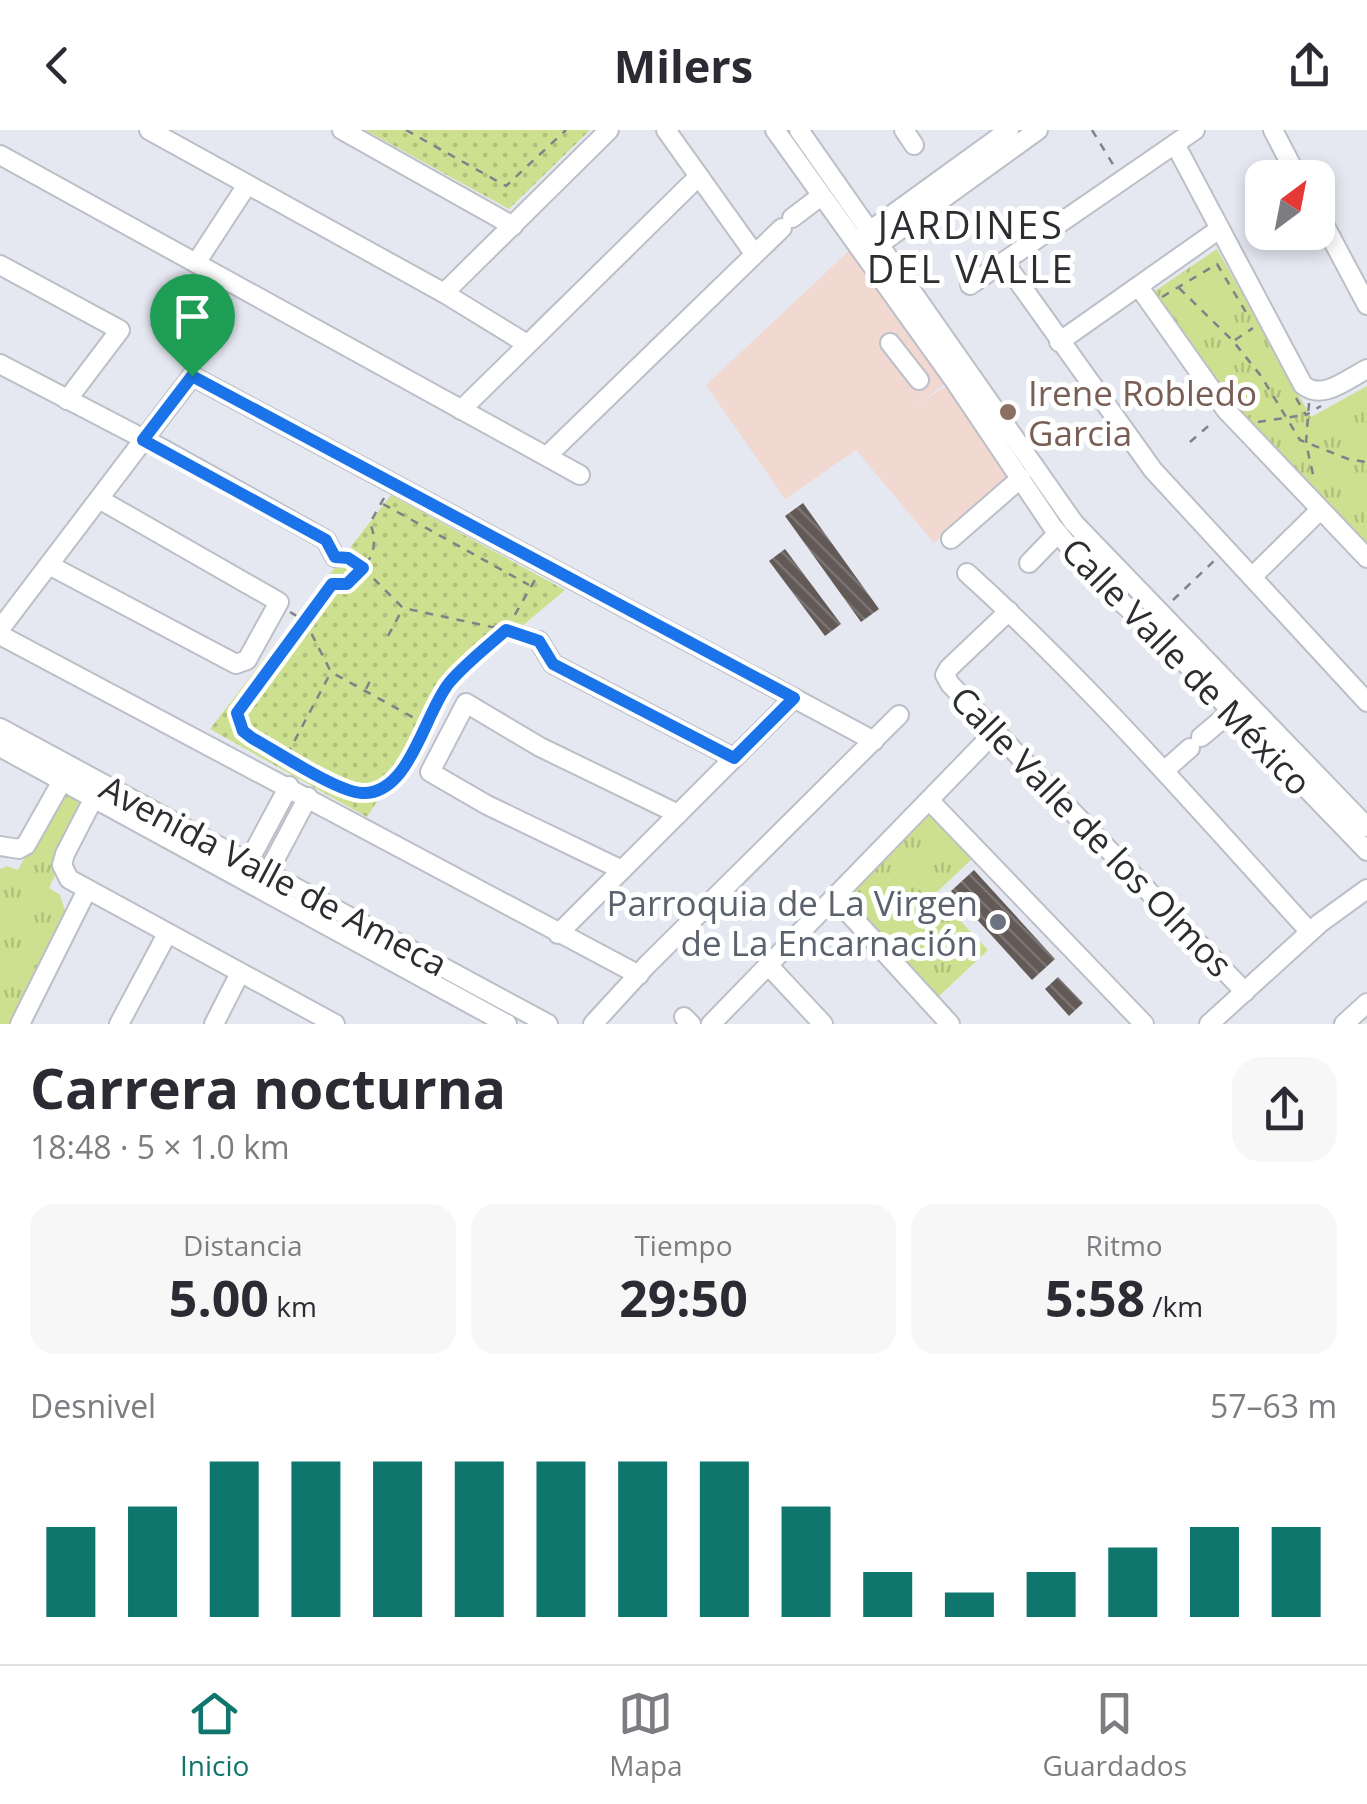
<!DOCTYPE html>
<html lang="es">
<head>
<meta charset="utf-8">
<style>
	:root { --surface:#fff; --page:#f7f7f7; --text:#2b2b33; --muted:#7c7c81; --line:#e1e1e2; --accent:#0f766e }
	body { margin:0; font-family:"Open Sans",sans-serif; background:var(--page); color:var(--text); height:100vh; display:flex; flex-direction:column; font-size:38px; white-space:nowrap }
	* { box-sizing:border-box; margin:0 }
	p { font-size:32px; color:var(--muted) }
	.icon { flex:none; width:55px; height:55px; fill:none; stroke:currentColor; stroke-width:2; stroke-linecap:round; stroke-linejoin:round }
	.map { position:relative; height:894px; overflow:hidden }
	.side { display:flex; flex-direction:column; background:var(--surface); flex:1 }
	.side>* { flex:none }
	.needle { width:65px; rotate:32deg }
	.tools { position:absolute; left:1245px; top:30px; display:grid; gap:20px }
	.tools a { display:grid; place-items:center; width:90px; height:90px; border-radius:20px; background:var(--surface); box-shadow:0 5px 15px #0003; font-size:50px }
	.pin { position:absolute; display:grid; place-items:center; width:85px; height:85px; color:#fff; margin:-102px -42px; border-radius:50% 50% 50% 0; rotate:-45deg; box-shadow:0 0 10px #0007 }
	.pin .icon { rotate:45deg }
	.round { display:grid; place-items:center; flex:none; width:105px; height:105px; border-radius:30px; background:var(--page) }
	.head { display:flex; align-items:center; justify-content:space-between; height:170px; padding:0 30px }
	h1 { font-size:55px; font-weight:700; line-height:75px }
	.metrics { display:grid; grid-template-columns:repeat(3,1fr); gap:15px; height:170px; padding:10px 30px }
	.metrics div { display:grid; align-content:center; border-radius:25px; background:var(--page); text-align:center }
	.metrics b { font-size:50px; font-weight:700 }
	.metrics small { font-size:28px; font-weight:400 }
	.metrics p { font-size:28px }
	.chart { height:280px; padding:20px 30px }
	.chart p { display:flex; justify-content:space-between }
	.chart svg { width:100%; height:180px; margin-top:10px; stroke:var(--accent); stroke-width:6 }
	header { display:flex; justify-content:space-between; align-items:center; height:130px; padding:0 30px; background:var(--surface); font-size:45px; font-weight:700 }
	.menu { display:flex; justify-content:space-around; align-items:center; height:140px; border-top:2px solid var(--line); background:var(--surface); font-size:28px; color:var(--muted) }
	.menu a { display:grid; justify-items:center; gap:5px }
	.menu .on { color:var(--accent) }
	.map>svg:first-child { display:block }
	.education { fill:#f1d8d0 }
	.grass { fill:url(#grass-dots) }
	.park { fill:url(#park-tufts) }
	.pitch { fill:#cde08f }
	.building { fill:url(#building-back-hatch) }
	.lines { fill:none; stroke-linecap:round; stroke-linejoin:round }
	.minor-casing { stroke:#bcbfc8; stroke-width:22 }
	.path { stroke:#7f8288; stroke-width:2.5; stroke-dasharray:8 8; stroke-linecap:butt }
	.minor { stroke:#fff; stroke-width:18 }
	.route-casing { stroke:#fff; stroke-width:20 }
	.route { stroke:#1a73e8; stroke-width:12 }
	.education-dot { fill:#8d6e63; stroke:#fff; stroke-width:4 }
	.worship-dot { fill:#6b7280; stroke:#fff; stroke-width:4 }
	.labels { text-anchor:middle; dominant-baseline:central; stroke-width:10; stroke-linejoin:round; paint-order:stroke }
	.education-label { font-size:35px; fill:#785e54; stroke:#fff; text-anchor:start }
	.street-label { font-size:35px; fill:#2b2d30; stroke:#fff }
	.worship-label { font-size:35px; fill:#5b616d; stroke:#fff; text-anchor:end }
	.neighbourhood-label { font-size:38px; letter-spacing:2.5px; fill:#2b2d30; stroke:#fff }
</style>
</head>
<body>
<header><svg class="icon" aria-label="back" viewBox="0 0 24 24"><path d="M15 5l-7 7 7 7"/></svg>Milers<svg class="icon" aria-label="share" viewBox="0 0 24 24"><path d="M12 15V3M7 8l5-5 5 5M5 13v7h14v-7"/></svg></header>
<div class="map">
<svg width="1367" height="894" viewBox="0 0 1367 894">
	<defs>
		<pattern id="grass-dots" width="8" height="8" patternUnits="userSpaceOnUse" patternTransform="scale(2.5)"><rect width="8" height="8" fill="#cde08f"/><path d="M2 2h.1M6 6h.1" fill="none" stroke="#b0c07c" stroke-width="1.8" stroke-linecap="round"/></pattern>
		<pattern id="park-tufts" width="24" height="20" patternUnits="userSpaceOnUse" patternTransform="scale(2.5)"><rect width="24" height="20" fill="#cde08f"/><path d="M3 7l-1-3M5 7V3M7 7l1-3M15 17l-1-3M17 17v-4M19 17l1-3" fill="none" stroke="#b0c07c"/></pattern>
		<pattern id="building-back-hatch" width="6" height="6" patternUnits="userSpaceOnUse" patternTransform="scale(2.5)"><rect width="6" height="6" fill="#635a57"/><path d="M-1 5l2 2M0 0l6 6M5-1l2 2" fill="none" stroke="#7a7472"/></pattern>
	</defs>
	<rect width="100%" height="100%" fill="#e5e8f1"/>
	<!-- education -->
	<path class="education" d="M851 119 945 254 913 278 946 256 1008 346 934 413 856 320 785 369 706 255Z"/>
	<!-- grass -->
	<g class="grass">
		<path d="M365 0H590L509 79Z"/>
		<path d="M391 365 565 460 450 557 367 687 210 599Z"/>
	</g>
	<!-- park -->
	<g class="park">
		<path d="M1217 119 1311 287 1367 256V422L1232 277 1149 165Z"/>
		<path d="M61 659 89 673 49 758 60 765 70 796 16 894H0V739L7 736 18 740Z"/>
		<path d="M930 685 972 729 935 764 988 820 936 869 841 768Z"/>
	</g>
	<!-- pitch -->
	<g class="pitch">
		<path d="M1223 143 1240 174 1190 209 1171 181Z"/>
		<path d="M882 751 927 801 901 824 856 775Z"/>
	</g>
	<!-- building -->
	<g class="building">
		<path d="M803 373 879 479 861 492 785 386Z"/>
		<path d="M785 419 841 494 825 506 769 431Z"/>
		<path d="M974 740 1055 829 1032 850 951 761Z"/>
		<path d="M1058 847 1083 873 1069 886 1045 859Z"/>
	</g>
	<g class="lines">
		<!-- minor casing -->
		<g class="minor-casing">
			<g id="minor">
				<path d="M149 0 444 163 527 214"/>
				<path d="M342 0 513 96"/>
				<path d="M666 0 753 122"/>
				<path d="M775 0 954 250 1052 396 1096 449 1166 513 1367 721"/>
				<path d="M799 0 1074 393 1367 697"/>
				<path d="M904 0 914 15"/>
				<path d="M1273 0 1298 48"/>
				<path d="M1175 14 1303 255C1323 271 1347 249 1367 239"/>
				<path d="M0 25 580 345"/>
				<path d="M1318 83 1367 175"/>
				<path d="M792 88 821 66"/>
				<path d="M864 105 1009 0"/>
				<path d="M873 119 1038 0"/>
				<path d="M196 133 247 55"/>
				<path d="M1005 133 1153 340 1367 572"/>
				<path d="M0 135 120 200 67 270"/>
				<path d="M970 155 1195 0"/>
				<path d="M1139 157 1226 280 1367 428"/>
				<path d="M444 163 609 0"/>
				<path d="M1059 212 1218 100"/>
				<path d="M890 213 919 250"/>
				<path d="M0 234 165 320 326 410 335 427"/>
				<path d="M461 280 699 46"/>
				<path d="M547 326 782 98"/>
				<path d="M951 409 1021 348"/>
				<path d="M1029 433 1058 403"/>
				<path d="M49 435 236 534 247 530 279 472 99 369"/>
				<path d="M967 443C1090 554 1199 680 1310 802"/>
				<path d="M1252 447 1320 380"/>
				<path d="M1009 481 949 538 945 545 950 554 1245 862"/>
				<path d="M0 499 192 246 874 611"/>
				<path d="M0 505 639 845"/>
				<path d="M539 511 553 534 734 628"/>
				<path d="M0 598 548 894"/>
				<path d="M1201 607 1232 581"/>
				<path d="M0 617 507 894"/>
				<path d="M1164 641 1190 618"/>
				<path d="M99 658 65 724 62 735 69 749 335 894"/>
				<path d="M929 670 1144 894"/>
				<path d="M0 716 19 719 26 715 66 644"/>
				<path d="M244 740 289 656"/>
				<path d="M622 740 487 675 430 642 466 573 540 617 678 684"/>
				<path d="M264 750 308 667"/>
				<path d="M834 767 950 894"/>
				<path d="M558 804 794 568"/>
				<path d="M768 835 823 894"/>
				<path d="M684 887 691 894"/>
				<path d="M20 894 87 760"/>
				<path d="M119 894 167 804"/>
				<path d="M214 894 240 843"/>
				<path d="M593 894 647 835 899 585"/>
				<path d="M711 894 995 602"/>
				<path d="M1209 894 1320 793 1367 759"/>
				<path d="M1344 894 1367 873"/>
			</g>
		</g>
		<!-- path -->
		<g class="path">
			<path d="M406 0 506 56 566 0"/>
			<path d="M1092 0 1114 36"/>
			<path d="M1179 158 1233 211 1261 246 1300 310 1348 329 1367 332"/>
			<path d="M1162 167 1217 134 1247 184"/>
			<path d="M1235 210 1253 198"/>
			<path d="M1296 268 1306 285 1321 276"/>
			<path d="M1309 273 1306 313 1314 349"/>
			<path d="M1258 292 1304 285"/>
			<path d="M1190 312 1214 291"/>
			<path d="M384 368 370 393C381 420 368 436 347 454H332L237 583 243 601 252 608 349 661 375 662 388 656 398 647 448 554 506 500 536 448"/>
			<path d="M383 374 529 455"/>
			<path d="M349 429 361 436 403 478 506 500 523 507"/>
			<path d="M1173 470 1214 431"/>
			<path d="M290 482 305 491 331 542 425 594"/>
			<path d="M388 506 402 480"/>
			<path d="M366 559 370 551"/>
			<path d="M287 625 330 544"/>
		</g>
		<!-- minor -->
		<use href="#minor" class="minor"/>
	</g>
	<g class="lines">
		<!-- route casing -->
		<g class="route-casing">
			<path id="route" d="M192 246 794 568 734 628 553 534 539 511 506 500C487 517 465 534 449 553 424 584 410 665 362 663 337 662 276 621 252 608L243 601 237 583 332 454H347L363 438 348 428 335 427 326 410 143 310Z"/>
		</g>
		<!-- route -->
		<use href="#route" class="route"/>
	</g>
	<!-- markers -->
	<circle class="education-dot" cx="1008" cy="282" r="10"/>
	<circle class="worship-dot" cx="998" cy="792" r="10"/>
	<g class="labels">
		<!-- education labels -->
		<g class="education-label">
			<text x="1028" y="262">Irene Robledo<tspan x="1028" dy="40">Garcia</tspan></text>
		</g>
		<!-- street labels -->
		<g class="street-label">
			<text transform="translate(1187 536) rotate(46)">Calle Valle de México</text>
			<text transform="translate(1092 701) rotate(46)">Calle Valle de los Olmos</text>
			<text transform="translate(274 745) rotate(28)">Avenida Valle de Ameca</text>
		</g>
		<!-- worship labels -->
		<g class="worship-label">
			<text x="978" y="772">Parroquia de La Virgen<tspan x="978" dy="40">de La Encarnación</tspan></text>
		</g>
		<!-- neighbourhood labels -->
		<g class="neighbourhood-label">
			<text x="971" y="94">JARDINES<tspan x="971" dy="44">DEL VALLE</tspan></text>
		</g>
	</g>
</svg>
<div class="tools">
<a><svg class="needle" viewBox="-14 -14 28 28"><path d="M0-13l5 13h-10z" fill="#e53935"/><path d="M0 13l5-13h-10z" fill="#7c7c81"/></svg></a>
</div>
<div class="pin" style="left:192px;top:246px;background:#1e9e55"><svg class="icon" aria-label="arrive" viewBox="0 0 24 24"><path d="M6 21V4h12l-3 4 3 4H6"/></svg></div>
</div>
<section class="side">
<div class="head"><div><h1>Carrera nocturna</h1><p>18:48 · 5 × 1.0 km</p></div><a class="round"><svg class="icon" aria-label="share" viewBox="0 0 24 24"><path d="M12 15V3M7 8l5-5 5 5M5 13v7h14v-7"/></svg></a></div>
<div class="metrics">
<div><p>Distancia</p><b>5.00<small> km</small></b></div>
<div><p>Tiempo</p><b>29:50</b></div>
<div><p>Ritmo</p><b>5:58<small> /km</small></b></div>
</div>
<div class="chart"><p><span>Desnivel</span>57–63 m</p>
<svg viewBox="0 0 160 44" preserveAspectRatio="none"><path d="M5 44V22M15 44V17M25 44V6M35 44V6M45 44V6M55 44V6M65 44V6M75 44V6M85 44V6M95 44V17M105 44V33M115 44V38M125 44V33M135 44V27M145 44V22M155 44V22"/></svg>
</div>
</section>
<nav class="menu">
<a class="on"><svg class="icon" aria-label="home" viewBox="0 0 24 24"><path d="M3 11l9-7 9 7M6 9v11h12V9"/></svg>Inicio</a>
<a><svg class="icon" aria-label="map" viewBox="0 0 24 24"><path d="M3 6l6-2 6 2 6-2v14l-6 2-6-2-6 2zM9 4v14M15 6v14"/></svg>Mapa</a>
<a><svg class="icon" aria-label="saved" viewBox="0 0 24 24"><path d="M7 4h10v16l-5-4-5 4z"/></svg>Guardados</a>
</nav>
</body>
</html>
